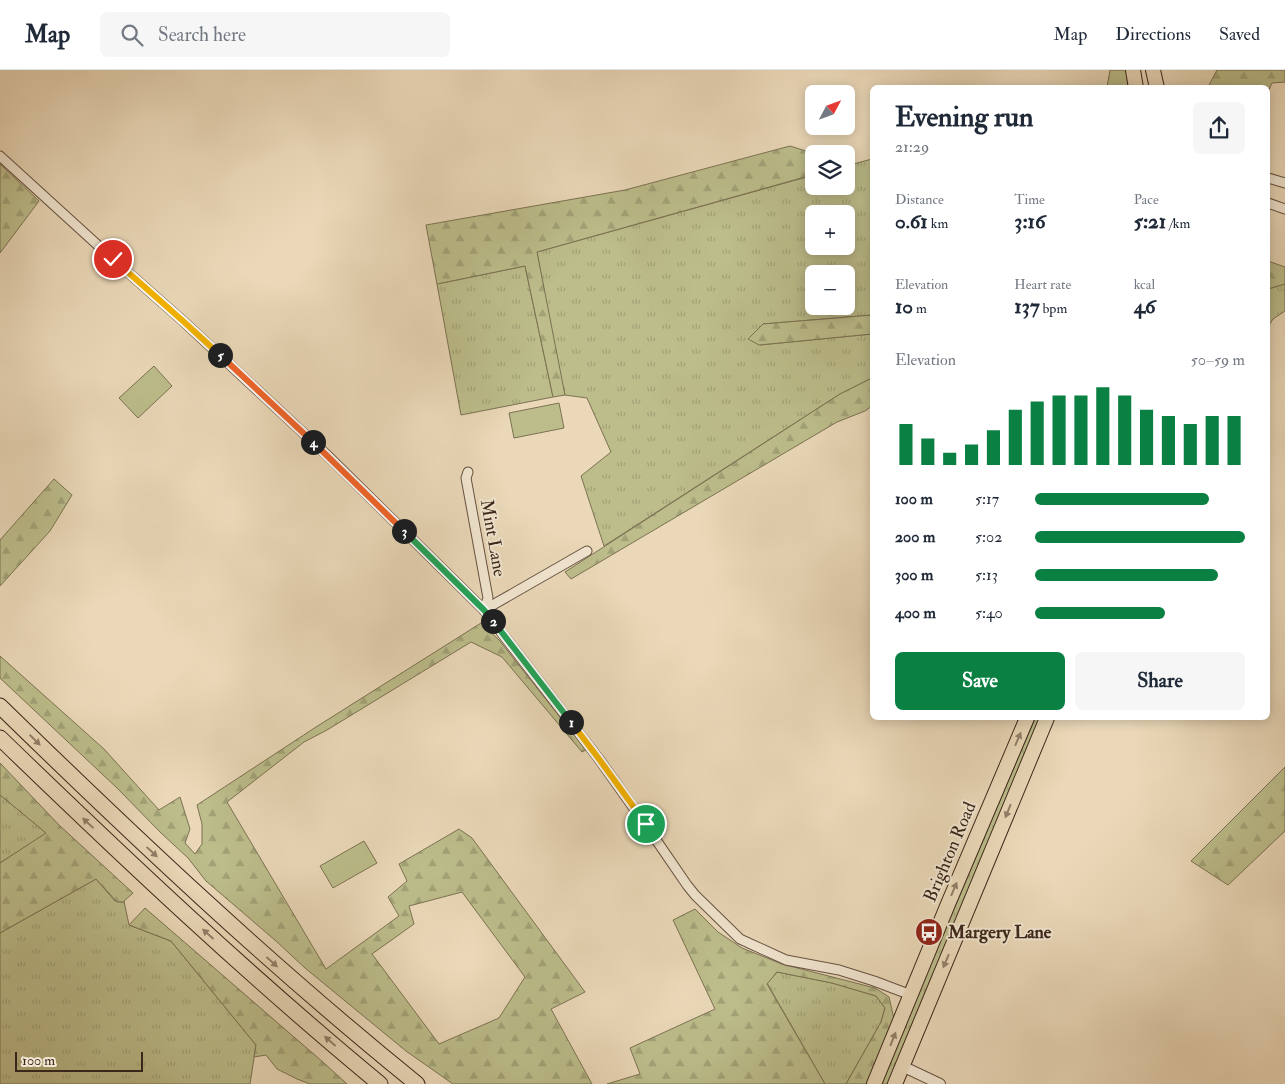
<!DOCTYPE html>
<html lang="en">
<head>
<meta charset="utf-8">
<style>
	:root { --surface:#fff; --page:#f6f6f7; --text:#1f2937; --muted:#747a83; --line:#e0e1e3; --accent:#0b8043 }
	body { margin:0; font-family:"IM FELL Double Pica",serif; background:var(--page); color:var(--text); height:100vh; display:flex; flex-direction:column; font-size:19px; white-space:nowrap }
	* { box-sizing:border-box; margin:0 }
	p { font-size:16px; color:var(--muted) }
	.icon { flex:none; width:28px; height:28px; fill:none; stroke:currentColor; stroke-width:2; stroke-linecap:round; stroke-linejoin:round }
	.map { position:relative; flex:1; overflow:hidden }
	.side { position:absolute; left:870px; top:15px; width:400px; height:635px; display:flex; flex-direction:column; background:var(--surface); border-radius:8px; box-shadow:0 2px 12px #0003 }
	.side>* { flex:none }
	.needle { width:32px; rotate:49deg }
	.fabs { position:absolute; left:805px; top:15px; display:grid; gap:10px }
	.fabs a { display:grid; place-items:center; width:50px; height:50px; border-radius:8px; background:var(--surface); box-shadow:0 2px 12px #0003; font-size:25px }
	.scale { position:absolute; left:15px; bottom:12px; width:128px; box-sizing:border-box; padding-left:5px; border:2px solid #3b261a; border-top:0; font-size:14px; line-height:18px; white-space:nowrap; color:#3b261a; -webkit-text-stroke:4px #f1e6d1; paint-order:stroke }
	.pin { position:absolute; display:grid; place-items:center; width:42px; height:42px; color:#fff; margin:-21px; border:2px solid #fff; border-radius:50%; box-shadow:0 1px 5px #0007 }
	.km { position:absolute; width:25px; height:25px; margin:-12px; border-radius:50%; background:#222; color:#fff; font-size:14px; line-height:25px; text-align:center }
	.round { display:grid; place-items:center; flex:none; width:52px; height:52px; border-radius:8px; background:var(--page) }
	.headline { display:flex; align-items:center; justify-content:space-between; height:85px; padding:0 25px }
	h1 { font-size:28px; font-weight:800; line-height:38px }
	.figures { display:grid; grid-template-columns:repeat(3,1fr); gap:8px; height:85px; padding:5px 25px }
	.figures div { display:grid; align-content:center }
	.figures b { font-size:21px; font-weight:800 }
	.figures small { font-size:14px; font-weight:400 }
	.figures p { font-size:14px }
	.chart { height:140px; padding:10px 25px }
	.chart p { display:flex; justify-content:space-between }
	.chart svg { width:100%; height:90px; margin-top:5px; stroke:var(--accent); stroke-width:6 }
	.primary-button { display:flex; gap:10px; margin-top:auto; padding:10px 25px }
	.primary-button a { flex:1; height:58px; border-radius:8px; background:var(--accent); color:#fff; font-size:20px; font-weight:800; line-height:58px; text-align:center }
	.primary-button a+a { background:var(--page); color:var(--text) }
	ul { padding:0 25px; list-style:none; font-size:16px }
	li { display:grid; grid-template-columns:80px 60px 1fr; align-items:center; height:38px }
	li i { height:12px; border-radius:6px; background:var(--accent) }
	header { display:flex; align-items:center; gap:30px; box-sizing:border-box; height:70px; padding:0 25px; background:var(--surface); border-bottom:1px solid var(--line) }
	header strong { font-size:24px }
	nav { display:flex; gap:28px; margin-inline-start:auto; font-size:18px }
	.search { width:350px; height:45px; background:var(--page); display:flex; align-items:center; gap:12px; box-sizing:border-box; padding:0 18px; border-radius:8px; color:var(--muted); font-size:19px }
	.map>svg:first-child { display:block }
	.grass { fill:url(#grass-tufts); stroke:#7c7252; fill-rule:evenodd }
	.forest { fill:url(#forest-firs); stroke:#7c7252; fill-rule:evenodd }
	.pitch { fill:#bcbd8b; stroke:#7c7252 }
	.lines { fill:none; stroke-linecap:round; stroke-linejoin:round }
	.minor-casing { stroke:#675242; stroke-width:11 }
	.tertiary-casing { stroke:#675242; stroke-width:12 }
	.trunk-casing { stroke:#3b261a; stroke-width:16 }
	.motorway-casing { stroke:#3b261a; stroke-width:17 }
	.minor { stroke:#f1e6d1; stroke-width:9 }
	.tertiary { stroke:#f1e6d1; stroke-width:10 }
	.trunk { stroke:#ead8b8; stroke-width:14 }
	.motorway { stroke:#ead8b8; stroke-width:15 }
	.oneway { fill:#927f69 }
	.split-1-casing { stroke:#fff; stroke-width:10 }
	.split-2-casing { stroke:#fff; stroke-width:10 }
	.split-3-casing { stroke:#fff; stroke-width:10 }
	.split-4-casing { stroke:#fff; stroke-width:10 }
	.split-5-casing { stroke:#fff; stroke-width:10 }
	.split-6-casing { stroke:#fff; stroke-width:10 }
	.split-1 { stroke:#f5b400; stroke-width:6 }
	.split-2 { stroke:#22a559; stroke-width:6 }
	.split-3 { stroke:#22a559; stroke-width:6 }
	.split-4 { stroke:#f0652b; stroke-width:6 }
	.split-5 { stroke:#f0652b; stroke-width:6 }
	.split-6 { stroke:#f5b400; stroke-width:6 }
	.labels { text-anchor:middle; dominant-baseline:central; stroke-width:4; stroke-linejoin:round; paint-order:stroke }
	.street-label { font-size:18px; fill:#3b261a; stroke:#f1e6d1 }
	.poi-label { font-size:18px; font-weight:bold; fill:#3b261a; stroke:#f1e6d1; text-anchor:start }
</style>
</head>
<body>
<header>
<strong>Map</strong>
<div class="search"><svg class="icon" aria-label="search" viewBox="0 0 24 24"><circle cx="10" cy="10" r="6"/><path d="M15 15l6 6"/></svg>Search here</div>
<nav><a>Map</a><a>Directions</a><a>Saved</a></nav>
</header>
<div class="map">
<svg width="1285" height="1014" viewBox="0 0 1285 1014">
	<defs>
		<pattern id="grass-tufts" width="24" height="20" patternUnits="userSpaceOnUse" patternTransform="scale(1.25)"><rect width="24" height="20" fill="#bcbd8b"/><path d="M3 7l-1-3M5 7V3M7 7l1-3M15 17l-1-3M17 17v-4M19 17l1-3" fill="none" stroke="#a2a277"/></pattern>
		<pattern id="forest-firs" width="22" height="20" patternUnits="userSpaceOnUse" patternTransform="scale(1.25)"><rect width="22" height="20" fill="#bcbd8b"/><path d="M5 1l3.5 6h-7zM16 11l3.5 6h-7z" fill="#a2a277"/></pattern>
	</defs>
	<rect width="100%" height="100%" fill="#ead8b8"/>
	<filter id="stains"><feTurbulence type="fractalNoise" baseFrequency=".004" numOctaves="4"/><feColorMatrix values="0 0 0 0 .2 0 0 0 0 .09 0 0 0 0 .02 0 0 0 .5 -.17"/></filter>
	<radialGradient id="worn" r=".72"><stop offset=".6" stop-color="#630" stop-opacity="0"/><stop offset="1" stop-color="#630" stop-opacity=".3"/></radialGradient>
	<!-- grass -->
	<g class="grass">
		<path d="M872 89V245L763 254 760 275 872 264V308L840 324 604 476 581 406 611 382 587 328 565 325 558 297 537 182 814 105V116H846V96ZM814 144H846V176H814ZM814 204H846V236H814Z"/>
		<path d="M525 196 553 327 461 345 437 214Z"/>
		<path d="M1285 214V241L1273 249 1268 257V219Z"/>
		<path d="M1035 648H1042L890 1014H880Z"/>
		<path d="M0 725 47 763 0 793Z"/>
		<path d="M96 809 115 831 122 832 124 831 129 855 171 871 256 975 250 1014H0V863Z"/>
		<path d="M777 902 832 913 876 926 885 938 881 952 846 1014H825L767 913Z"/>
	</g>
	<!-- forest -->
	<g class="forest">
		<path d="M1110 0H1126L1128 17H1107Z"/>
		<path d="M1217 0H1285V12L1272 13 1268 22V18L1208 17Z"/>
		<path d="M790 76 809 82 805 107 537 182 565 325 553 327 525 196 437 214 426 155 625 120Z"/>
		<path d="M0 94 39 131 0 183Z"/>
		<path d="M1268 191 1285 197V214L1268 219Z"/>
		<path d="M872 245V264L759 275 748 269 763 254Z"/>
		<path d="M872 308V336L865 341 837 352 571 509 565 502 840 324Z"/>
		<path d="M54 409 72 425 50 461 0 516V470Z"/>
		<path d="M481 553 499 570 586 680 582 682 502 587 471 572 327 660 304 672 227 732 326 899 399 846 388 827 407 811 399 794 459 759 472 768 585 922 551 939 592 1014H453L406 981 305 898 276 871 206 811 188 788 160 762 117 718 0 608V586L104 679 159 740 180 727 190 759 185 773 195 784 202 774V754L197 735 316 657ZM462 822 525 907 499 948 439 974 372 884 414 854 409 836Z"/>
		<path d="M0 693 59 755 133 823 123 832H117L96 809 0 863V793L46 763 0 725Z"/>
		<path d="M1285 697V761L1228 815 1191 791Z"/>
		<path d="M145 838 324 993 347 1014H310L297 1009 277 999 266 985 254 987 256 975 171 871 129 855Z"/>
		<path d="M695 839 718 862 742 878 782 894 875 918 889 927 894 949 866 1014H846L881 952 885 938 876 926 832 913 777 902 767 914 825 1014H607L640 1004 630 978 715 939 673 850Z"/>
	</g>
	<!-- pitch -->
	<g class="pitch">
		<path d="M154 296 172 316 138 348 119 328Z"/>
		<path d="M559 333 564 358 514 368 509 343Z"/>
		<path d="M364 771 377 793 333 818 320 796Z"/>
	</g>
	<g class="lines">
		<!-- minor casing -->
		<g class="minor-casing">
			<g id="minor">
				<path d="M0 86 113 189 183 251 328 386 484 540 599 689 650 761 687 815 695 825 740 869 786 890 839 900 874 911 911 925"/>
				<path d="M1268 108 1285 113"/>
				<path d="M1268 133 1285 139"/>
				<path d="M468 402 466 408 488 528 484 540"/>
				<path d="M484 540 587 481"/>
			</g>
		</g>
		<!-- tertiary casing -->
		<g class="tertiary-casing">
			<path id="tertiary" d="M902 996 940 1014"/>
		</g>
		<!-- trunk casing -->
		<g class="trunk-casing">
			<g id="trunk">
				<path d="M1133 0 1136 18"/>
				<path d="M1153 0 1157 18"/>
				<path d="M874 1014 948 834 1027 648"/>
				<path d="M895 1014 1047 648"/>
			</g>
		</g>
		<!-- motorway casing -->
		<g class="motorway-casing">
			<g id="motorway">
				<path d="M0 636C134 767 271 896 417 1014"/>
				<path d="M0 668C123 787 248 905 380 1014"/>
			</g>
		</g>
		<!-- minor -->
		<use href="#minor" class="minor"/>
		<!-- tertiary -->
		<use href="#tertiary" class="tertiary"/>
		<!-- trunk -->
		<use href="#trunk" class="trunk"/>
		<!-- motorway -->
		<use href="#motorway" class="motorway"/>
	</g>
	<!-- one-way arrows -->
	<defs><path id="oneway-solid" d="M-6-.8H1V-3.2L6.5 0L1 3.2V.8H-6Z" transform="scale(1.25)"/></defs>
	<g class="oneway">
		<use href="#oneway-solid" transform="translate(1018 669) rotate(-67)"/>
		<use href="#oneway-solid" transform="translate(35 670) rotate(44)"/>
		<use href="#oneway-solid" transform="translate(1008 741) rotate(112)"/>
		<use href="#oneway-solid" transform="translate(88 753) rotate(-137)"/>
		<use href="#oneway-solid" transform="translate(152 782) rotate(43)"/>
		<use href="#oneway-solid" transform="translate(954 819) rotate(-67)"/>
		<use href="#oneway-solid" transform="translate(208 864) rotate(-138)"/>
		<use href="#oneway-solid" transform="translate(946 891) rotate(113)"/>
		<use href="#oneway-solid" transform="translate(272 892) rotate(42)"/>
		<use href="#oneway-solid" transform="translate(893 969) rotate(-68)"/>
		<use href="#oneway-solid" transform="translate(330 971) rotate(-139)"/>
	</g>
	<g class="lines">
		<!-- split-1 casing -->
		<g class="split-1-casing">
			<path id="split-1" d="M571 652 599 689 646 754"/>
		</g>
		<!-- split-2 casing -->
		<g class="split-2-casing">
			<path id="split-2" d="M493 551 571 652"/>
		</g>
		<!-- split-3 casing -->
		<g class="split-3-casing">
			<path id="split-3" d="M404 461 484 540 493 551"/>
		</g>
		<!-- split-4 casing -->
		<g class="split-4-casing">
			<path id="split-4" d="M313 372 404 461"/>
		</g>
		<!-- split-5 casing -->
		<g class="split-5-casing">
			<path id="split-5" d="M220 285 313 372"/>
		</g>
		<!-- split-6 casing -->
		<g class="split-6-casing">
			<path id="split-6" d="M113 189 183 251 220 285"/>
		</g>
		<!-- split-1 -->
		<use href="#split-1" class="split-1"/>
		<!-- split-2 -->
		<use href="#split-2" class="split-2"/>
		<!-- split-3 -->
		<use href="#split-3" class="split-3"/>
		<!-- split-4 -->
		<use href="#split-4" class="split-4"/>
		<!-- split-5 -->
		<use href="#split-5" class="split-5"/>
		<!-- split-6 -->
		<use href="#split-6" class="split-6"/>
	</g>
	<!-- icons -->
	<defs>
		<g id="bus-disc" transform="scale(1.4375)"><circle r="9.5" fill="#8f2418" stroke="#f1e6d1"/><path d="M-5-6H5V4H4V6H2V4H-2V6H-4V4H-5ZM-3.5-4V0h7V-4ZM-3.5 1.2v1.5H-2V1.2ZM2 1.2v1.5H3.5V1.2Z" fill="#fff"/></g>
	</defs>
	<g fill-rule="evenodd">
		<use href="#bus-disc" x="929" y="862"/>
	</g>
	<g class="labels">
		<!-- street labels -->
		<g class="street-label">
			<text transform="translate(493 468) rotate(80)">Mint Lane</text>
			<text transform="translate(950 782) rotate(-67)">Brighton Road</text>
		</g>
		<!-- poi labels -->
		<g class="poi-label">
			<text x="948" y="862">Margery Lane</text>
		</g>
	</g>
	<rect width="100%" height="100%" filter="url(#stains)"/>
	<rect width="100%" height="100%" fill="url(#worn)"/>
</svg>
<div class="fabs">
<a><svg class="needle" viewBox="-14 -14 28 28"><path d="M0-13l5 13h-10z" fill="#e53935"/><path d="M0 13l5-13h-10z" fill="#747a83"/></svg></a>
<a><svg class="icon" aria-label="layers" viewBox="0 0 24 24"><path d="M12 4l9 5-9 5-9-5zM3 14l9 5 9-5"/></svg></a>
<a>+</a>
<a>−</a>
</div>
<div class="scale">100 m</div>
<div class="pin" style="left:646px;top:754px;background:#1e9e55"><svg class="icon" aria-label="arrive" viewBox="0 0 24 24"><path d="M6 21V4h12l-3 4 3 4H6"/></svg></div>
<div class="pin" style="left:113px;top:189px;background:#d93025"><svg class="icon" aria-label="check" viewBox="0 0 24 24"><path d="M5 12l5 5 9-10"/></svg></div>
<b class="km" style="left:571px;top:652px">1</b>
<b class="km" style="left:493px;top:551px">2</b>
<b class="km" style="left:404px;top:461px">3</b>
<b class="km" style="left:313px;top:372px">4</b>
<b class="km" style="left:220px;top:285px">5</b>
<section class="side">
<div class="headline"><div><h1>Evening run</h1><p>21:29</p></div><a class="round"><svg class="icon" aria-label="share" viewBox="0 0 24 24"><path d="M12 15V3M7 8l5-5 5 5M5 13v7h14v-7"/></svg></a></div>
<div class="figures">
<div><p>Distance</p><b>0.61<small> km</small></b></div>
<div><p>Time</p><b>3:16</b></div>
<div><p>Pace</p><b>5:21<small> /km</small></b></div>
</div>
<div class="figures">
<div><p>Elevation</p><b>10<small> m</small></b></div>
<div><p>Heart rate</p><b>137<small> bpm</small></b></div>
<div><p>kcal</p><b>46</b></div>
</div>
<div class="chart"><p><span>Elevation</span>50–59 m</p>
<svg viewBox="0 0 160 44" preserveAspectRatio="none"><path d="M5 44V24M15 44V31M25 44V38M35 44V34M45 44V27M55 44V17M65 44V13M75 44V10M85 44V10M95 44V6M105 44V10M115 44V17M125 44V20M135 44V24M145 44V20M155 44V20"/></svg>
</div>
<ul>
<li><b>100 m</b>5:17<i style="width:83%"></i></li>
<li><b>200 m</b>5:02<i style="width:100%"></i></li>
<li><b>300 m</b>5:13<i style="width:87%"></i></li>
<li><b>400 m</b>5:40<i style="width:62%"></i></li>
</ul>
<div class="primary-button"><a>Save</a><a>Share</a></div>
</section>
</div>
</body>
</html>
